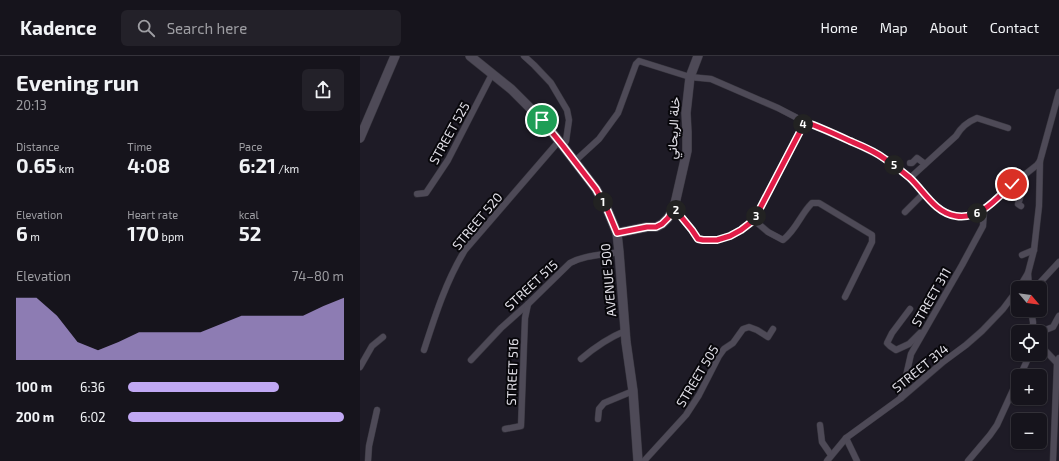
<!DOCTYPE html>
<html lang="en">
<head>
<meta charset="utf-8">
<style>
	:root { --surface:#16141c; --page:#232129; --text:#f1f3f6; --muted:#9e9ea3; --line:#35333b; --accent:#c0a8f3 }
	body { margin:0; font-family:"Exo 2",Vazirmatn,sans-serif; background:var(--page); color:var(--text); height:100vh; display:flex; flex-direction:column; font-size:15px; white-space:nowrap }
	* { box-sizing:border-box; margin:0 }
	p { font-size:13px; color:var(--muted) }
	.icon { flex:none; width:22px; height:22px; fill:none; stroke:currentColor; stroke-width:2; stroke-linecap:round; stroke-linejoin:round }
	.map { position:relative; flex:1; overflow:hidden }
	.side { display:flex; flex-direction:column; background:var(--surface); width:360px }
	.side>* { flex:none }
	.needle { width:26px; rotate:119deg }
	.tools { position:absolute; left:651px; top:225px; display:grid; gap:8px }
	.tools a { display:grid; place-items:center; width:36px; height:36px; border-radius:6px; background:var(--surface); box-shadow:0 1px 3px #0004,0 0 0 1px var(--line); font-size:20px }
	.pin { position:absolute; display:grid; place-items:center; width:34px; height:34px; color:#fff; margin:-17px; border:2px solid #fff; border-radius:50%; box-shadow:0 1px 4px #0007 }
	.km { position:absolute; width:20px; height:20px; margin:-10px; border-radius:50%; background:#222; color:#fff; font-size:11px; line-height:20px; text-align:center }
	.round { display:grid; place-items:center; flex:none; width:42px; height:42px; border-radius:6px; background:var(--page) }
	.summary { display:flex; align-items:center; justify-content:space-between; height:68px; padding:0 16px }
	h1 { font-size:22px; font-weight:700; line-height:30px }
	.stats { display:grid; grid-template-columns:repeat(3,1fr); gap:6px; height:68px; padding:4px 16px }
	.stats div { display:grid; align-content:center }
	.stats b { font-size:20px; font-weight:700 }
	.stats small { font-size:11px; font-weight:400 }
	.stats p { font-size:11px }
	.chart { height:112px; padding:8px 16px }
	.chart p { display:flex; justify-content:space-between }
	.chart svg { width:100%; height:72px; margin-top:4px; fill:var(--accent); opacity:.7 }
	ul { padding:0 16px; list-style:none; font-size:13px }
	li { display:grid; grid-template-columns:64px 48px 1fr; align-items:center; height:30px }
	li i { height:10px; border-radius:5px; background:var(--accent) }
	header { display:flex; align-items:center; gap:24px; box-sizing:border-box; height:56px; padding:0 20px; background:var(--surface); border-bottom:1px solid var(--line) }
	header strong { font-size:19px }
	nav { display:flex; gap:22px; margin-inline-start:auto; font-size:14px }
	.search { width:280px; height:36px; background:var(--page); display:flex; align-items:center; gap:10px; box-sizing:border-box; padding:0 14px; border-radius:6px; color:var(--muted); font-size:15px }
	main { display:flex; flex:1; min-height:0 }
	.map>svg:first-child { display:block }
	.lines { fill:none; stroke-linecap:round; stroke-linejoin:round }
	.minor-casing { stroke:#38363f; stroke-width:7 }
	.secondary-casing { stroke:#38363f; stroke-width:10 }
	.minor { stroke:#4e4a57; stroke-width:6 }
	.secondary { stroke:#4e4a57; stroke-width:9 }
	.route-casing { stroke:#fff; stroke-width:8 }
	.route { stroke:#e11d48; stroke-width:5 }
	.labels { text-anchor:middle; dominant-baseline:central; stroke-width:4; stroke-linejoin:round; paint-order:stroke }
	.street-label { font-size:13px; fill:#e2e0e8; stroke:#08070b }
</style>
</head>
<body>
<header>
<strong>Kadence</strong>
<div class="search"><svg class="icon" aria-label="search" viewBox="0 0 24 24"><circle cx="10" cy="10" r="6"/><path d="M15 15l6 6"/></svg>Search here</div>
<nav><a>Home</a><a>Map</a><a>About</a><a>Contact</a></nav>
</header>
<main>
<section class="side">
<div class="summary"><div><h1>Evening run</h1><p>20:13</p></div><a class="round"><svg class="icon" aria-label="share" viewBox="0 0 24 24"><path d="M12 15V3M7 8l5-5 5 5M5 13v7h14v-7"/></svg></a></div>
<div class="stats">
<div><p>Distance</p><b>0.65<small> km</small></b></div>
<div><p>Time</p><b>4:08</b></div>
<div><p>Pace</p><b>6:21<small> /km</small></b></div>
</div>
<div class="stats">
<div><p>Elevation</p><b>6<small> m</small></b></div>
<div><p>Heart rate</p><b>170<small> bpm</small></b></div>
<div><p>kcal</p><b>52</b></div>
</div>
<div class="chart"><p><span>Elevation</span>74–80 m</p>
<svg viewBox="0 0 160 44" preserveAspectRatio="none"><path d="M0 44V6L10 6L20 17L30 33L40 38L50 33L60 27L70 27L80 27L90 27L100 22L110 17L120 17L130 17L140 17L150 11L160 6V44z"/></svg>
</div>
<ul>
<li><b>100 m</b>6:36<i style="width:70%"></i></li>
<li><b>200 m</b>6:02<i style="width:100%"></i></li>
</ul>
</section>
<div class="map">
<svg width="699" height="405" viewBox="0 0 699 405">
	<rect width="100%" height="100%" fill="#1e1b26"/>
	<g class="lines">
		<!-- minor casing -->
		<g class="minor-casing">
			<g id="minor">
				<path d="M164 0 174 9 191 27 207 54 209 64 206 85 203 90"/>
				<path d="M215 105 239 83 258 57 276 8 279 5 330 21 351 23 418 52 445 66 500 90 524 102 550 122 570 145 583 155 596 160H607L615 158 624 154 653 128 677 109 680 105 699 36"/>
				<path d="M550 107H552L557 102 565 108"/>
				<path d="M550 122 596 80C601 71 607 66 617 62L648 72"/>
				<path d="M660 122C662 132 662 139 658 148L661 150"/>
				<path d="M57 138 66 137 88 104 132 18"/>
				<path d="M314 152 332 173 338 183 343 184H357L370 180 381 174 394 164 445 66"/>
				<path d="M545 156 564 137"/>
				<path d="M394 164 408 176 423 184C437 173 440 159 452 147H459L512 179V186L485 241"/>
				<path d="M662 199 674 194"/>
				<path d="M659 232 668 217"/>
				<path d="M669 232 668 217 674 194 679 150 680 105"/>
				<path d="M675 232 699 206"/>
				<path d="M550 253 532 277 527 287 530 290 536 294 549 288 560 277"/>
				<path d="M671 254 673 266V276"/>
				<path d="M680 276 693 271 699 260"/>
				<path d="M680 289 697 307H699"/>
				<path d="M64 294C75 260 86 225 105 194L199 85"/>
				<path d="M221 303C235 291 248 282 265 275"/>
				<path d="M111 304 141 272 168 248 210 207C225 199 242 199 259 196"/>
				<path d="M0 311 12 290 23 281"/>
				<path d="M660 320 670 298"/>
				<path d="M541 342 551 298 602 209 623 170 624 154"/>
				<path d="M238 363 239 353 244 347 273 335"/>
				<path d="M460 369 462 386 471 399"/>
				<path d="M145 373 161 370 165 262 168 248"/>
				<path d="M486 382 497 405"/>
				<path d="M8 405 9 390 17 354"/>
				<path d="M284 405 326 359 339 339 359 300 364 293 373 287 383 273 389 271 397 274 408 281 413 273"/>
				<path d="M467 405 486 382 541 342 583 306 606 289 622 275 643 253 658 233"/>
				<path d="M608 405 630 379 637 369 658 323"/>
				<path d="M693 405 697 307 699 302"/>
			</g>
		</g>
		<!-- secondary casing -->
		<g class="secondary-casing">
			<g id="secondary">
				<path d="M110 0 151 33 182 64 203 90 236 133 247 153 257 177 259 196 266 286 273 335 278 405"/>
				<path d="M0 82 35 0"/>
				<path d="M257 177 287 171H296L302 168 308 162 314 152 327 95V76L326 57 330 21 338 0"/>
			</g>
		</g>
		<!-- minor -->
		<use href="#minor" class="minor"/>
		<!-- secondary -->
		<use href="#secondary" class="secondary"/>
	</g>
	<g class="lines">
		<!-- route casing -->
		<g class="route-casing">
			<path id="route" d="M182 64 203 90 236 133 247 153 257 177 287 171H296L302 168 308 162 314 152 332 174 338 183 343 184H357L370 180 381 174 394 164 445 66C460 71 475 78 490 85 502 90 515 95 525 103 534 109 542 115 550 122 564 135 575 157 596 160 620 164 637 142 652 128"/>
		</g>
		<!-- route -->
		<use href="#route" class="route"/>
	</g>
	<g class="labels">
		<!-- street labels -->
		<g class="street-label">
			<text transform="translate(313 72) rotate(-87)">خلة الريحاني</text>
			<text transform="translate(89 77) rotate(-61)">STREET 525</text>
			<text transform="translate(117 165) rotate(-50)">STREET 520</text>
			<text transform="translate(248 224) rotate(-95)">AVENUE 500</text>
			<text transform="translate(171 229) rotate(-43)">STREET 515</text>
			<text transform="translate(571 241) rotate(-60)">STREET 311</text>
			<text transform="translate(560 312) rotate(-39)">STREET 314</text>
			<text transform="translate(152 316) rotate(-88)">STREET 516</text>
			<text transform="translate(337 320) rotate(-59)">STREET 505</text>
		</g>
	</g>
</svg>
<div class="tools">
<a><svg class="needle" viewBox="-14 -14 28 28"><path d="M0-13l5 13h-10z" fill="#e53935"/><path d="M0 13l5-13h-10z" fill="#9e9ea3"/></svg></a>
<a><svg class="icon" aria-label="locate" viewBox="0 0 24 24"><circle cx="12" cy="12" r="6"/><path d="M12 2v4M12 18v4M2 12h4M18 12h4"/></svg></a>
<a>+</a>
<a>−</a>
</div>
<div class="pin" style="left:182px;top:64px;background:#1e9e55"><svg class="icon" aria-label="arrive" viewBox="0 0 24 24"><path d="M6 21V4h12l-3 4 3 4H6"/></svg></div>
<div class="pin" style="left:652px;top:128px;background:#d93025"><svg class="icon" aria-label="check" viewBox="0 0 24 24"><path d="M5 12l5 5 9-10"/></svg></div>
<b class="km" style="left:243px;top:146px">1</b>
<b class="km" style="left:316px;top:154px">2</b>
<b class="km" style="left:396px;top:160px">3</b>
<b class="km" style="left:443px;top:68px">4</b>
<b class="km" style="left:534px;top:109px">5</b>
<b class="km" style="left:617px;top:157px">6</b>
</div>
</main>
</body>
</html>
